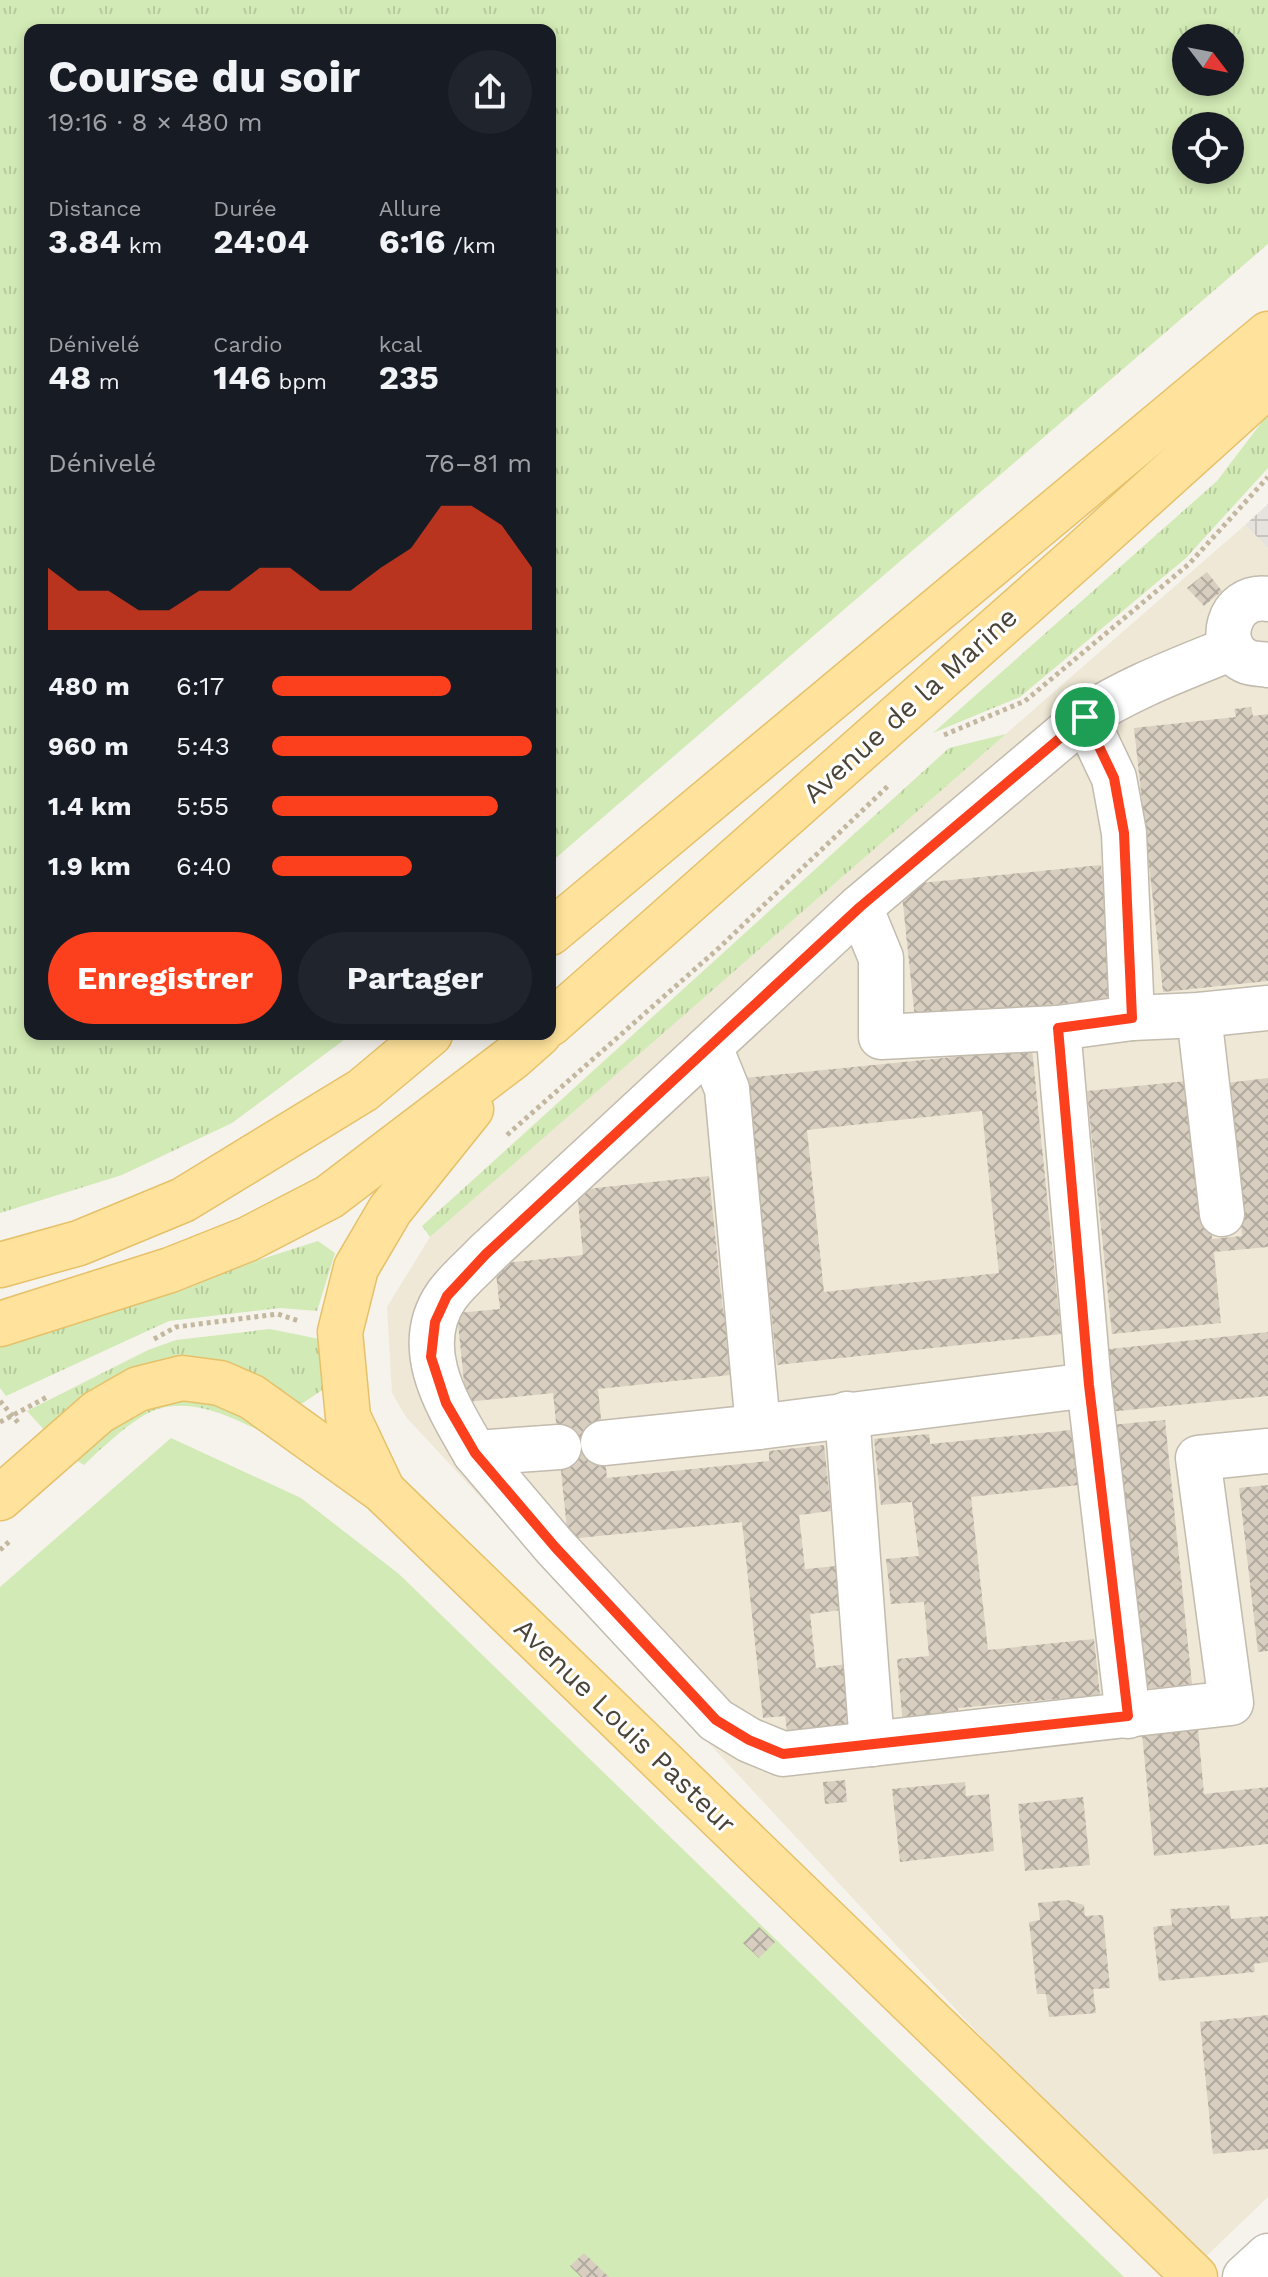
<!DOCTYPE html>
<html lang="fr">
<head>
<meta charset="utf-8">
<style>
	:root { --surface:#171b24; --page:#20242c; --text:#f1f3f6; --muted:#9ea1a6; --accent:#fc3f1d }
	body { margin:0; font-family:"Work Sans",sans-serif; background:var(--page); color:var(--text); height:100vh; display:flex; flex-direction:column; font-size:30px; white-space:nowrap }
	* { box-sizing:border-box; margin:0 }
	p { font-size:26px; color:var(--muted) }
	.icon { flex:none; width:44px; height:44px; fill:none; stroke:currentColor; stroke-width:2; stroke-linecap:round; stroke-linejoin:round }
	.map { position:relative; flex:1; overflow:hidden }
	.details { position:absolute; left:24px; top:24px; width:532px; height:1016px; display:flex; flex-direction:column; background:var(--surface); border-radius:16px; box-shadow:0 4px 12px #0003 }
	.details>* { flex:none }
	.needle { width:52px; rotate:122deg }
	.tools { position:absolute; left:1172px; top:24px; display:grid; gap:16px }
	.tools a { display:grid; place-items:center; width:72px; height:72px; border-radius:50%; background:var(--surface); box-shadow:0 4px 12px #0003; font-size:40px }
	.pin { position:absolute; display:grid; place-items:center; width:68px; height:68px; color:#fff; margin:-34px; border:4px solid #fff; border-radius:50%; box-shadow:0 2px 8px #0007 }
	.round { display:grid; place-items:center; flex:none; width:84px; height:84px; border-radius:42px; background:var(--page) }
	.headline { display:flex; align-items:center; justify-content:space-between; height:136px; padding:0 24px }
	h1 { font-size:44px; font-weight:700; line-height:60px }
	.figures { display:grid; grid-template-columns:repeat(3,1fr); gap:12px; height:136px; padding:8px 24px }
	.figures div { display:grid; align-content:center }
	.figures b { font-size:34px; font-weight:700 }
	.figures small { font-size:22px; font-weight:400 }
	.figures p { font-size:22px }
	.chart { height:224px; padding:16px 24px }
	.chart p { display:flex; justify-content:space-between }
	.chart svg { width:100%; height:144px; margin-top:8px; fill:var(--accent); opacity:.7 }
	.button { display:flex; gap:16px; margin-top:auto; padding:16px 24px }
	.button a { flex:1; height:92px; border-radius:48px; background:var(--accent); color:#fff; font-size:32px; font-weight:700; line-height:92px; text-align:center }
	.button a+a { background:var(--page); color:var(--text) }
	ul { padding:0 24px; list-style:none; font-size:26px }
	li { display:grid; grid-template-columns:128px 96px 1fr; align-items:center; height:60px }
	li i { height:20px; border-radius:10px; background:var(--accent) }
	.map>svg:first-child { display:block }
	.industrial { fill:url(#industrial-grid) }
	.education { fill:#efe8d6 }
	.grass { fill:url(#grass-tufts); fill-rule:evenodd }
	.garden { fill:#d2eab5 }
	.building { fill:url(#building-cross-hatch); fill-rule:evenodd }
	.lines { fill:none; stroke-linecap:round; stroke-linejoin:round }
	.minor-casing { stroke:#c2bbae; stroke-width:47 }
	.major-casing { stroke:#e6c16a; stroke-width:47 }
	.path { stroke:#c4b79f; stroke-width:5; stroke-dasharray:4 4; stroke-linecap:butt }
	.minor { stroke:#fff; stroke-width:44 }
	.major { stroke:#ffe39c; stroke-width:44 }
	.route-casing { stroke:#fff; stroke-width:16 }
	.route { stroke:#fc3f1d; stroke-width:10 }
	.labels { text-anchor:middle; dominant-baseline:central; stroke-width:6; stroke-linejoin:round; paint-order:stroke }
	.street-label { font-size:28px; fill:#4b4439; stroke:#fff }
</style>
</head>
<body>
<div class="map">
<svg width="1268" height="2277" viewBox="0 0 1268 2277">
	<defs>
		<pattern id="industrial-grid" width="8" height="8" patternUnits="userSpaceOnUse" patternTransform="scale(2)"><rect width="8" height="8" fill="#e6e2dd"/><path d="M0 4h8M4 0v8" fill="none" stroke="#c7c3be"/></pattern>
		<pattern id="grass-tufts" width="24" height="20" patternUnits="userSpaceOnUse" patternTransform="scale(2)"><rect width="24" height="20" fill="#d2eab5"/><path d="M3 7l-1-3M5 7V3M7 7l1-3M15 17l-1-3M17 17v-4M19 17l1-3" fill="none" stroke="#b6ca9c"/></pattern>
		<pattern id="building-cross-hatch" width="8" height="8" patternUnits="userSpaceOnUse" patternTransform="scale(2)"><rect width="8" height="8" fill="#d8cfc1"/><path d="M0 0l8 8M0 8l8-8" fill="none" stroke="#b1aa9e"/></pattern>
	</defs>
	<rect width="100%" height="100%" fill="#f6f3ec"/>
	<!-- industrial -->
	<path class="industrial" d="M1268 504V548L1245 525Z"/>
	<!-- education -->
	<path class="education" d="M1245 525 1268 548V2197L1195 2267 406 1417 392 1393 387 1307 430 1237Z"/>
	<!-- grass -->
	<g class="grass">
		<path d="M0 0H1268V244L550 863V30H30V1034H352L232 1123 122 1175 0 1213ZM1186 38H1230V82H1186ZM1186 126H1230V170H1186Z"/>
		<path d="M1268 414V468L1186 558 1020 697 933 733 1217 481Z"/>
		<path d="M1006 734 430 1237 422 1226 949 748Z"/>
		<path d="M318 1241 335 1253 317 1311 280 1308 169 1321 6 1396 0 1388V1343Z"/>
		<path d="M270 1329 324 1340 328 1386 300 1405 255 1378 46 1432 27 1411 148 1350 176 1340Z"/>
		<path d="M222 1391 276 1439C241 1422 198 1397 158 1409 135 1416 102 1448 84 1465L69 1456 152 1394Z"/>
	</g>
	<!-- garden -->
	<path class="garden" d="M171 1438 301 1498 399 1574 1124 2277H0V1587Z"/>
	<!-- building -->
	<g class="building">
		<path d="M1207 572 1222 591 1204 606 1187 588Z"/>
		<path d="M1251 707 1253 716 1268 714V981L1163 992 1134 728 1236 717 1234 709Z"/>
		<path d="M1101 865 1115 998 915 1019 901 885Z"/>
		<path d="M1032 1049 1061 1334 777 1365 745 1078ZM982 1111 999 1273 824 1292 807 1130Z"/>
		<path d="M1268 1078V1247L1214 1252 1221 1323 1112 1334 1087 1091 1197 1080 1212 1239 1242 1236 1226 1083Z"/>
		<path d="M709 1176 723 1311 733 1310 735 1326 726 1327 731 1375 598 1389 607 1478 769 1461V1451L824 1445 831 1511 799 1515 805 1569 837 1566 841 1610 810 1614 816 1668 847 1664 854 1732 788 1738 785 1716 763 1718 742 1522 568 1539 553 1393 466 1402 457 1313 500 1309 495 1264 583 1255 577 1190Z"/>
		<path d="M1268 1332V1396L1108 1412 1101 1350Z"/>
		<path d="M1165 1420 1192 1684 1137 1690 1110 1425Z"/>
		<path d="M1071 1430 1078 1485 971 1497 988 1650 1094 1639 1100 1695 958 1708 959 1720 903 1725 897 1659 929 1656 924 1602 891 1604 886 1559 919 1556 912 1502 881 1505 874 1439 929 1434 930 1444Z"/>
		<path d="M1268 1485V1651L1258 1652 1239 1488Z"/>
		<path d="M1198 1728 1204 1794 1268 1787V1844L1154 1856 1142 1734Z"/>
		<path d="M845 1780 847 1802 825 1804 823 1782Z"/>
		<path d="M965 1782 966 1796 989 1794 994 1851 900 1862 892 1789Z"/>
		<path d="M1083 1797 1090 1865 1025 1871 1018 1804Z"/>
		<path d="M1067 1900 1084 1905 1085 1916 1103 1915 1110 1988 1093 1989 1096 2013 1049 2017 1046 1994H1037L1029 1922 1040 1920 1038 1903Z"/>
		<path d="M1229 1905 1231 1919 1268 1916V1962L1254 1964 1255 1972 1159 1981 1153 1927 1172 1925 1170 1909Z"/>
		<path d="M759 1927 775 1942 759 1958 743 1943Z"/>
		<path d="M1268 2015V2149L1213 2154 1200 2022Z"/>
		<path d="M584 2253 609 2277H581L570 2266Z"/>
	</g>
	<g class="lines">
		<!-- minor casing -->
		<g class="minor-casing">
			<g id="minor">
				<path d="M1268 599C1227 593 1214 649 1248 662 1254 664 1262 664 1268 665"/>
				<path d="M860 907 881 958V1037L1058 1028 1132 1018 1124 833 1114 778 1085 717"/>
				<path d="M1199 1015 1222 1214"/>
				<path d="M1132 1018 1199 1015 1268 1008"/>
				<path d="M1058 1028 1089 1385 1128 1716"/>
				<path d="M710 1047 727 1089 758 1427"/>
				<path d="M847 1414 872 1744"/>
				<path d="M603 1443 758 1427 1089 1385"/>
				<path d="M559 1447 475 1453C448 1406 410 1348 447 1295 458 1280 474 1267 486 1254L860 907 1085 717C1131 687 1181 669 1232 648"/>
				<path d="M475 1453 555 1547 716 1720 749 1740 783 1754 1231 1703 1198 1458 1268 1451"/>
				<path d="M1245 2277 1268 2256"/>
			</g>
		</g>
		<!-- major casing -->
		<g class="major-casing">
			<g id="major">
				<path d="M550 933 1268 334"/>
				<path d="M550 1024 1081 554 1268 385"/>
				<path d="M0 1265 79 1243 183 1200 363 1090 430 1034"/>
				<path d="M0 1324 170 1270 248 1239 329 1197 513 1057 539 1034"/>
				<path d="M382 1489 348 1417 340 1332 356 1268 390 1210 471 1109"/>
				<path d="M0 1498 98 1412 138 1389 182 1378 220 1383 252 1397 383 1491 1195 2277"/>
			</g>
		</g>
		<!-- path -->
		<g class="path">
			<path d="M944 735 1025 701 1189 564 1268 477"/>
			<path d="M507 1135 720 947 889 785"/>
			<path d="M154 1339 176 1327 278 1314 299 1321"/>
			<path d="M0 1401 20 1425"/>
			<path d="M0 1422 47 1397"/>
			<path d="M0 1550 11 1540"/>
		</g>
		<!-- minor -->
		<use href="#minor" class="minor"/>
		<!-- major -->
		<use href="#major" class="major"/>
	</g>
	<g class="lines">
		<!-- route casing -->
		<g class="route-casing">
			<path id="route" d="M1085 717 1114 778 1124 833 1132 1018 1058 1028 1089 1385 1128 1716 783 1754 749 1740 716 1720 555 1547 475 1453 446 1403 431 1357 435 1322 447 1296 486 1254 860 907Z"/>
		</g>
		<!-- route -->
		<use href="#route" class="route"/>
	</g>
	<g class="labels">
		<!-- street labels -->
		<g class="street-label">
			<text transform="translate(910 705) rotate(-42)">Avenue de la Marine</text>
			<text transform="translate(625 1726) rotate(44)">Avenue Louis Pasteur</text>
		</g>
	</g>
</svg>
<div class="tools">
<a><svg class="needle" viewBox="-14 -14 28 28"><path d="M0-13l5 13h-10z" fill="#e53935"/><path d="M0 13l5-13h-10z" fill="#9ea1a6"/></svg></a>
<a><svg class="icon" aria-label="locate" viewBox="0 0 24 24"><circle cx="12" cy="12" r="6"/><path d="M12 2v4M12 18v4M2 12h4M18 12h4"/></svg></a>
</div>
<div class="pin" style="left:1085px;top:717px;background:#1e9e55"><svg class="icon" aria-label="arrive" viewBox="0 0 24 24"><path d="M6 21V4h12l-3 4 3 4H6"/></svg></div>
<section class="details">
<div class="headline"><div><h1>Course du soir</h1><p>19:16 · 8 × 480 m</p></div><a class="round"><svg class="icon" aria-label="share" viewBox="0 0 24 24"><path d="M12 15V3M7 8l5-5 5 5M5 13v7h14v-7"/></svg></a></div>
<div class="figures">
<div><p>Distance</p><b>3.84<small> km</small></b></div>
<div><p>Durée</p><b>24:04</b></div>
<div><p>Allure</p><b>6:16<small> /km</small></b></div>
</div>
<div class="figures">
<div><p>Dénivelé</p><b>48<small> m</small></b></div>
<div><p>Cardio</p><b>146<small> bpm</small></b></div>
<div><p>kcal</p><b>235</b></div>
</div>
<div class="chart"><p><span>Dénivelé</span>76–81 m</p>
<svg viewBox="0 0 160 44" preserveAspectRatio="none"><path d="M0 44V25L10 32L20 32L30 38L40 38L50 32L60 32L70 25L80 25L90 32L100 32L110 25L120 19L130 6L140 6L150 12L160 25V44z"/></svg>
</div>
<ul>
<li><b>480 m</b>6:17<i style="width:69%"></i></li>
<li><b>960 m</b>5:43<i style="width:100%"></i></li>
<li><b>1.4 km</b>5:55<i style="width:87%"></i></li>
<li><b>1.9 km</b>6:40<i style="width:54%"></i></li>
</ul>
<div class="button"><a>Enregistrer</a><a>Partager</a></div>
</section>
</div>
</body>
</html>
